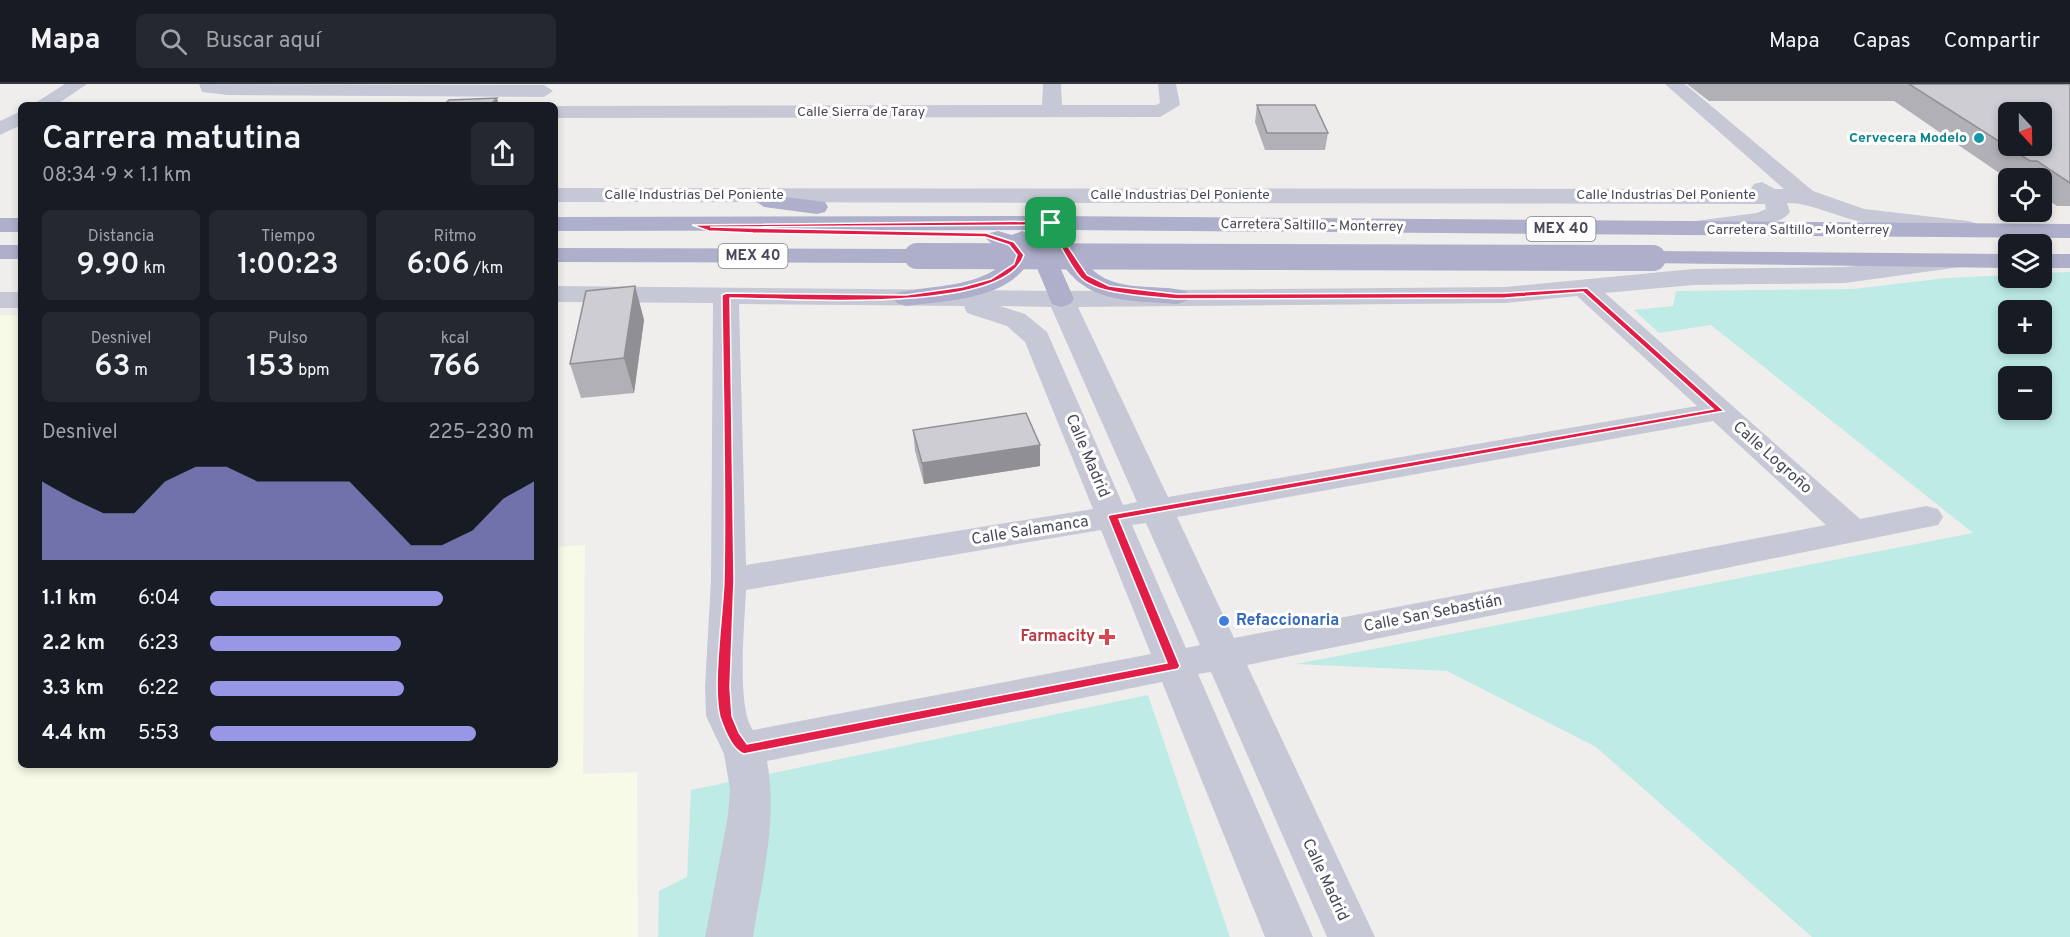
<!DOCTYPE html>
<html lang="es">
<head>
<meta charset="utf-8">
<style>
	:root { --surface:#171b24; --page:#242831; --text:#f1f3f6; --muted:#9ea1a6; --line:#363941; --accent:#9897e5 }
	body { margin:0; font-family:Overpass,sans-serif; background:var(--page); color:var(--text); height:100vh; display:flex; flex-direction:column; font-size:22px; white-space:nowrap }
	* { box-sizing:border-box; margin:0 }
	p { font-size:20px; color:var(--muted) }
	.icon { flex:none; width:33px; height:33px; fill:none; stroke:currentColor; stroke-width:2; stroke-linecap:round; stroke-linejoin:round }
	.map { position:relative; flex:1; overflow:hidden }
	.side { position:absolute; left:18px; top:18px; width:540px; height:666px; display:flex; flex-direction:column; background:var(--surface); border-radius:9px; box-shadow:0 3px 9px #0003 }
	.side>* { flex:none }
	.needle { width:39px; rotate:158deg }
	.fabs { position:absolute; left:1998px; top:18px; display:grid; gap:12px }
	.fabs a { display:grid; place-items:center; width:54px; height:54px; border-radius:9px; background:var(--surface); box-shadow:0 3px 9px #0003; font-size:30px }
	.pin { position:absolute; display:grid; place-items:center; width:51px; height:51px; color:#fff; margin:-26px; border-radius:12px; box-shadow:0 3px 9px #0006 }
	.round { display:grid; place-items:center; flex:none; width:63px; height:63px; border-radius:9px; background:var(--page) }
	.head { display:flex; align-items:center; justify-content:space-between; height:102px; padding:0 24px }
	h1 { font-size:33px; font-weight:600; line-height:45px }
	.metrics { display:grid; grid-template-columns:repeat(3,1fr); gap:9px; height:102px; padding:6px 24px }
	.metrics div { display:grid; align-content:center; border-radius:9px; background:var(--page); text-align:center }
	.metrics b { font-size:30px; font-weight:600 }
	.metrics small { font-size:16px; font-weight:400 }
	.metrics p { font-size:16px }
	.chart { height:168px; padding:12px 24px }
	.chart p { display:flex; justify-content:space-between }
	.chart svg { width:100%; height:108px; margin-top:6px; fill:var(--accent); opacity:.7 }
	ul { padding:0 24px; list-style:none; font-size:20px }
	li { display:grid; grid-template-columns:96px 72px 1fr; align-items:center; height:45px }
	li i { height:15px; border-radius:8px; background:var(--accent) }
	header { display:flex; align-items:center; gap:36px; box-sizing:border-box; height:84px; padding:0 30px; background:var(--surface); border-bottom:2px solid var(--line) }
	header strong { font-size:28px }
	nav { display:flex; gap:33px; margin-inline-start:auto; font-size:21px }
	.search { width:420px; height:54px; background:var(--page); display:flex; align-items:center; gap:15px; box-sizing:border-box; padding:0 21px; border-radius:9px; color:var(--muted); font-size:22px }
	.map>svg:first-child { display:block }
	.commercial { fill:#f6fae6 }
	.green { fill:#beebe5; fill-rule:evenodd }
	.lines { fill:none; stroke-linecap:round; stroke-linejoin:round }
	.minor { fill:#c7c8d6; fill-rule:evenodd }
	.major { fill:#aeafca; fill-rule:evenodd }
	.major-bridge { stroke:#aeafca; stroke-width:26 }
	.wall { fill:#b1b0b6 }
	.shaded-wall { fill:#909094 }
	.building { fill:#cecdd4; stroke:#909094; stroke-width:1.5; fill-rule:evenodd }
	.route { fill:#e11d48; stroke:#fff; stroke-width:1.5; fill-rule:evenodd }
	.culture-dot { fill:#0f9aa8; stroke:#fff; stroke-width:2 }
	.shop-dot { fill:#3f7fe0; stroke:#fff; stroke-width:2 }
	.health-dot { fill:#e0444e; stroke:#fff; stroke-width:2 }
	.labels { text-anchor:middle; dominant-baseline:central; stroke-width:6; stroke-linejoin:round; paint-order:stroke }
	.far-street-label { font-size:14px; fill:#474859; stroke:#fff }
	.far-culture-label { font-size:14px; font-weight:bold; fill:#0d838f; stroke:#fff; text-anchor:end }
	.shield { fill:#fff; stroke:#7e7f8b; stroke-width:1.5 }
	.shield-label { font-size:15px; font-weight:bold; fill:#474859 }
	.street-label { font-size:16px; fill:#474859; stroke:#fff }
	.shop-label { font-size:16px; font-weight:bold; fill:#366cbe; stroke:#fff; text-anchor:start }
	.health-label { font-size:16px; font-weight:bold; fill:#be3a42; stroke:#fff; text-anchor:end }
</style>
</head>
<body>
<header>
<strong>Mapa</strong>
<div class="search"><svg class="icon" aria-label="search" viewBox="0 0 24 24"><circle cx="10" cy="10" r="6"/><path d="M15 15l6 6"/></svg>Buscar aquí</div>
<nav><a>Mapa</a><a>Capas</a><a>Compartir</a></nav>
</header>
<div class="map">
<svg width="2070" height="853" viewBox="0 0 2070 853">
	<rect width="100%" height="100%" fill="#f0eeed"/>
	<!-- commercial -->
	<path class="commercial" d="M0 231H21V681H555V463L585 461 583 690 637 688 638 853H0Z"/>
	<!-- green -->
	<g class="green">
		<path d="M2070 188V853H1812L1596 663 1447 587 1296 580 1973 449 1711 241 1659 249 1634 226 1673 222 1676 207 1853 205 1946 194 2008 191V194H2042V189ZM2008 226H2042V260H2008ZM2008 292H2042V326H2008Z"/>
		<path d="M1148 611 1230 853H658L659 807 687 793 691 706Z"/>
	</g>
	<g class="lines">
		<!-- minor -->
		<g class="minor">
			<path d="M65 0H87L56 21H32Z"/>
			<path d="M199 0 544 1 553 7 544 13 228 11 202 8Z"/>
			<path d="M1043 0H1061L1062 21H1156L1160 19 1158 0H1176L1180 21 1160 33 555 34V22L1042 21Z"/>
			<path d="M1665 0H1685L1813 107 1864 125 1968 137 1976 139 1980 144 1976 149 1968 151C1933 148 1897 146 1862 138 1837 133 1812 119 1787 119L1790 128C1778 146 1724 146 1703 149L1695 147 1691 142 1695 137 1757 129 1766 125 1765 120 555 118V104L1751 105 1754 100 1762 98 1775 105H1784Z"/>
			<path d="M21 27V41L0 51V37Z"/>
			<path d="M1959 170 1968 172 1971 177 1968 182 1845 199 1693 201 1605 209 1860 435 1926 422 1938 425 1943 433 1938 441 1247 581 1375 853H1327L1211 588 1198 590 1313 853H1265L1162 598 767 677C778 736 762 795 753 853H705L728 732 730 705 724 670 706 632 705 603 711 496 713 219 555 218V202L1061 207 1505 203 1693 185 1845 183ZM1577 212 1697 322 1168 413 1078 223 1505 219ZM739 220 964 222 967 229 1007 242 1025 258 1093 425 746 481ZM1000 222 1051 223 1137 418 1123 421 1047 248 1025 230ZM1713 337 1826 441 1234 554 1177 433ZM1146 439 1200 561 1186 564 1132 441ZM1101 446 1151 570 753 646C736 623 745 537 746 506Z"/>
			<rect x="0" y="208" width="21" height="16"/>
		</g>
		<!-- major -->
		<g class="major">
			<path d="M758 104 777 112 825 118 828 123 825 128 817 130 764 123 747 111 750 106Z"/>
			<path d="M1051 132 2070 140V154L1067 146C1074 158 1080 172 1089 182 1113 210 1155 199 1186 207L1190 212 1186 217 1177 220C1127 216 1083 220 1057 171 1052 163 1047 154 1045 146L555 147V133Z"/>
			<rect x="0" y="134" width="21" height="14"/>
			<path d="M998 147 1012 151 1022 147 1049 158 1074 215 1070 220 1061 223 1052 220 1032 172C1012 216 948 216 906 222L897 219 893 214 897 209C928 201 991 204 1008 171 1001 163 992 162 986 154L990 149Z"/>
			<rect x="0" y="161" width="21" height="14"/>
			<path d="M555 164 917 165 926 167 929 172 926 177 917 179 555 178Z"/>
			<path d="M1653 167 2008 170V184L1644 179 1641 174 1644 169Z"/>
			<rect x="2042" y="170" width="28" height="14"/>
		</g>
		<!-- major-bridge -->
		<path class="major-bridge" d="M917 172 1653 174"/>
	</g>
	<!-- wall -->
	<g class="wall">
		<path d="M1687 0H2070V122H2057L2042 112V94L2008 95 1894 17H1709Z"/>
		<path d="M1257 21 1328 49 1325 66H1265L1255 38Z"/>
		<path d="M635 202 644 236 634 309 581 314 570 280Z"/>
		<path d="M913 346 1040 361V382L924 400 915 367Z"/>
	</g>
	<!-- shaded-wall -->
	<g class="shaded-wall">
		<path d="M497 14 499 21H490Z"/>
		<path d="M635 202 644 236 634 309 624 274Z"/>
		<path d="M1040 361V382L924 400 922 379Z"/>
	</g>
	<!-- building -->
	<g class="building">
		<path d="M1909 0H2070V99L2037 77H2030ZM2008 28H2042V62H2008Z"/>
		<path d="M497 14 490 21H444L449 16Z"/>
		<path d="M1257 21H1315L1328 49H1267Z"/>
		<path d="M635 202 624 274 570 280 586 207Z"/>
		<path d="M1026 329 1040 361 922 379 913 346Z"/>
	</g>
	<!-- route -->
	<path class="route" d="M1051 137 1087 191 1109 202 1177 210 1505 209 1587 204 1724 327 1119 435 1180 582 1178 585 744 670C732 666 724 645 720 633 712 602 723 531 724 496 726 401 723 306 722 211L726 209 906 211 962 203 991 195 1014 180 1017 171 1009 161 985 153 753 149 709 147 692 141ZM1049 141C1059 157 1068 180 1081 194 1100 212 1152 212 1177 215L1505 214 1583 208 1713 325 1109 431 1108 433 1167 579 747 660 739 649 732 632 730 603 734 496 730 214C785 214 1005 232 1024 171L1014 158 986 149 710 143Z"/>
	<!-- markers -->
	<circle class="culture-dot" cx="1979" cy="54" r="6"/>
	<circle class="shop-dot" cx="1224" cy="537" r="6"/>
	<path class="health-dot" d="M1104 544h6v6h6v6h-6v6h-6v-6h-6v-6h6z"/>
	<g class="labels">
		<!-- far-street labels -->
		<g class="far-street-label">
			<text x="861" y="28">Calle Sierra de Taray</text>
			<text x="694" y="111">Calle Industrias Del Poniente</text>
			<text x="1180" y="111">Calle Industrias Del Poniente</text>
			<text x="1666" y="111">Calle Industrias Del Poniente</text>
			<text transform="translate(1312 142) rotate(1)">Carretera Saltillo - Monterrey</text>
			<text x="1798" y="146">Carretera Saltillo - Monterrey</text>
		</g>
		<!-- far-culture labels -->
		<g class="far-culture-label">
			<text x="1967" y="54">Cervecera Modelo</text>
		</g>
		<!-- shield labels -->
		<g class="shield">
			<rect x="1526.5" y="133" width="69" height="24" rx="4.5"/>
			<rect x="718.5" y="160" width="69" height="24" rx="4.5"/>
		</g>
		<g class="shield-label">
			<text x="1561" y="145">MEX 40</text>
			<text x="753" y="172">MEX 40</text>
		</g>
		<!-- street labels -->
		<g class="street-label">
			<text transform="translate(1087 372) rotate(67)">Calle Madrid</text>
			<text transform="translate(1772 374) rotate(42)">Calle Logroño</text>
			<text transform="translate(1030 447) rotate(-9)">Calle Salamanca</text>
			<text transform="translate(1433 530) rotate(-11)">Calle San Sebastián</text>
			<text transform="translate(1325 796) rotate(65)">Calle Madrid</text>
		</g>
		<!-- shop labels -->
		<g class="shop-label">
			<text x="1236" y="537">Refaccionaria</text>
		</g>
		<!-- health labels -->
		<g class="health-label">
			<text x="1095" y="553">Farmacity</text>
		</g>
	</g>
</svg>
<div class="fabs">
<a><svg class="needle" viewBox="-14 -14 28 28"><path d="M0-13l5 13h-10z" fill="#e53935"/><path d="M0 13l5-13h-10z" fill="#9ea1a6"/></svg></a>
<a><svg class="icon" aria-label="locate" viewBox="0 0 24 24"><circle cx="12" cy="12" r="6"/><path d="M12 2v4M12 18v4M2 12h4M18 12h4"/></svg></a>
<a><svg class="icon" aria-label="layers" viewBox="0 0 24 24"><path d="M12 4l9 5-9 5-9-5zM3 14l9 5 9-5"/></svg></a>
<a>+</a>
<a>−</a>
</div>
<div class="pin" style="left:1051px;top:139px;background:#1e9e55"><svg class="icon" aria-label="arrive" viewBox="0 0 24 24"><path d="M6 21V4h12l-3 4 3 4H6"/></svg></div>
<section class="side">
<div class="head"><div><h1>Carrera matutina</h1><p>08:34 · 9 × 1.1 km</p></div><a class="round"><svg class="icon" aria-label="share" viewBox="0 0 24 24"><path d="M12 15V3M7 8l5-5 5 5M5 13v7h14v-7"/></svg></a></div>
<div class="metrics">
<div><p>Distancia</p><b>9.90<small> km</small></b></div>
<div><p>Tiempo</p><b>1:00:23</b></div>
<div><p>Ritmo</p><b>6:06<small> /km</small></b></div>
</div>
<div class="metrics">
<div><p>Desnivel</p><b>63<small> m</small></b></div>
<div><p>Pulso</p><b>153<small> bpm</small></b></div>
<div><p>kcal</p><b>766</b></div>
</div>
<div class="chart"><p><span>Desnivel</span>225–230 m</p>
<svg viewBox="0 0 160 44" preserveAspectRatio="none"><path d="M0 44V12L10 19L20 25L30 25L40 12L50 6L60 6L70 12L80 12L90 12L100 12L110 25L120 38L130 38L140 32L150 19L160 12V44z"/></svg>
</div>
<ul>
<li><b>1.1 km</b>6:04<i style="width:72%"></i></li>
<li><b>2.2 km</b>6:23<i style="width:59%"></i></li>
<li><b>3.3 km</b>6:22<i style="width:60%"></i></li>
<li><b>4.4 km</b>5:53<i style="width:82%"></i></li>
</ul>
</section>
</div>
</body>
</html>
